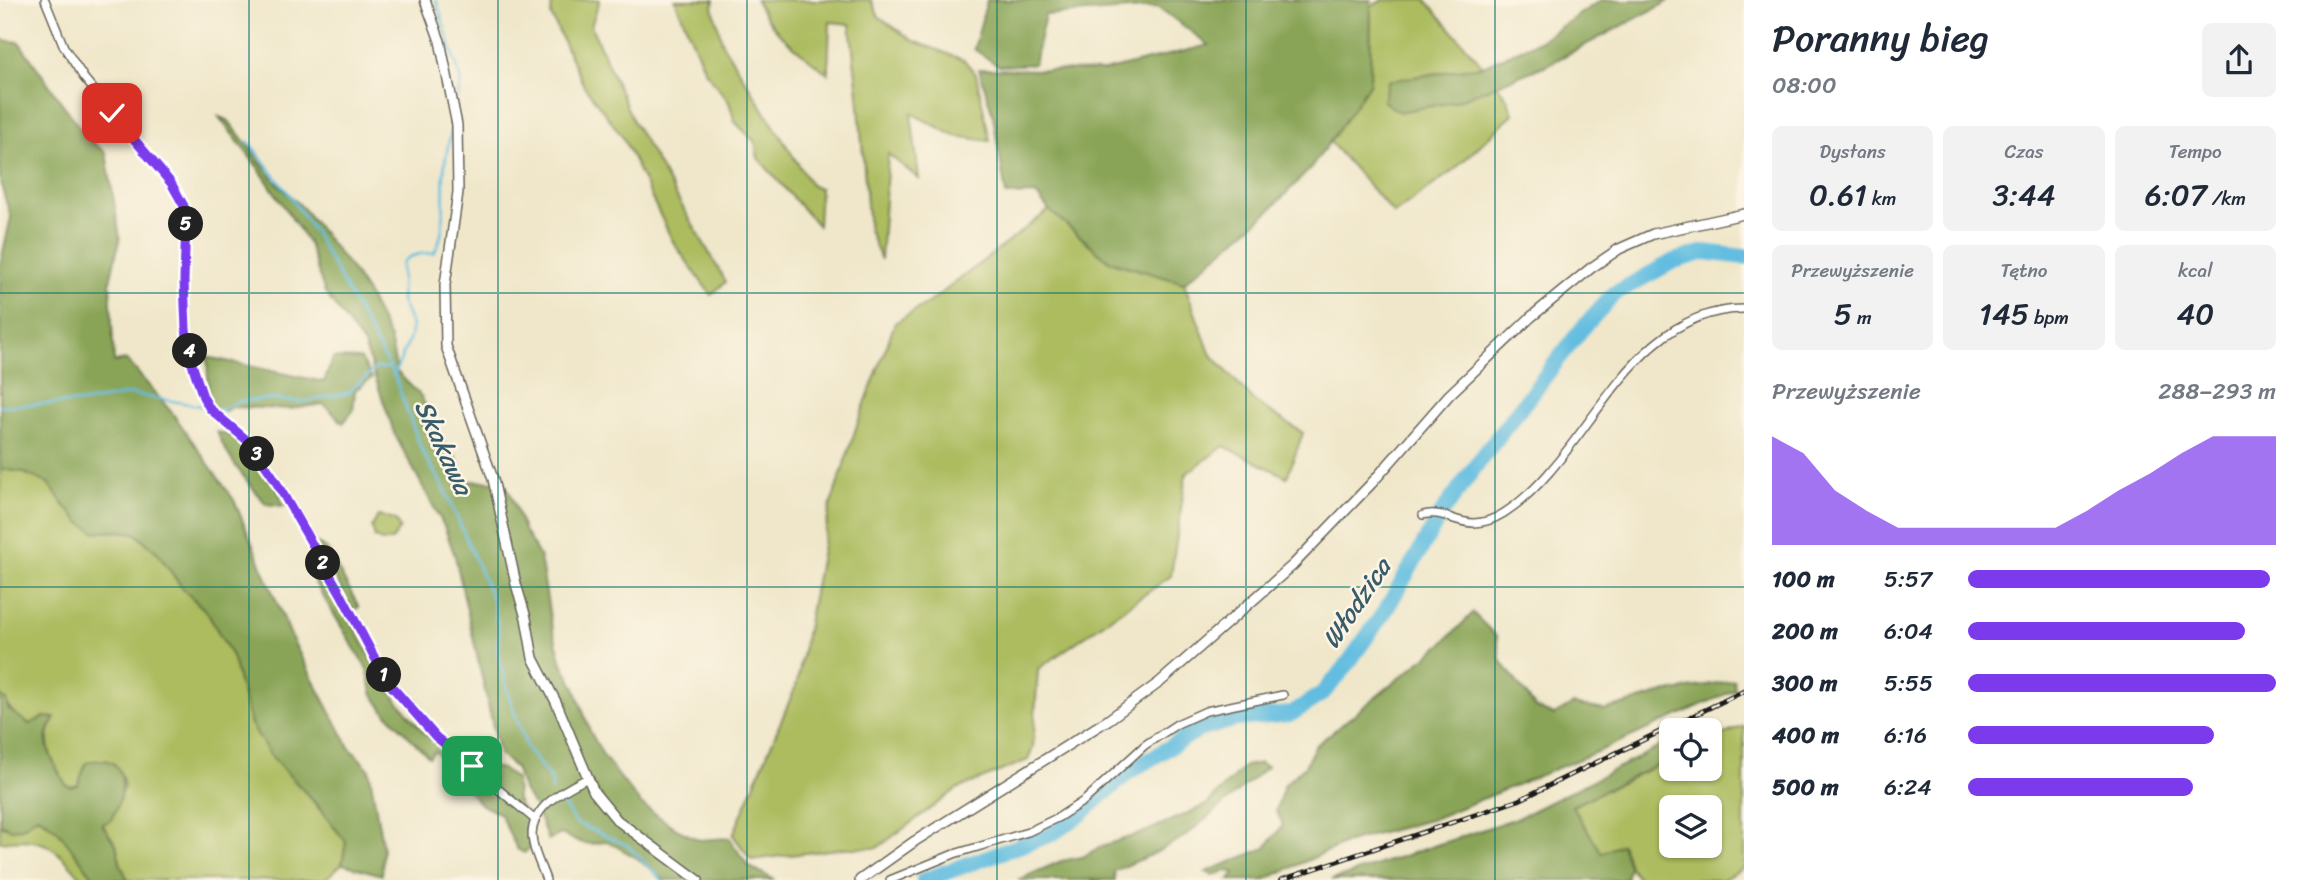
<!DOCTYPE html>
<html lang="pl">
<head>
<meta charset="utf-8">
<style>
	:root { --surface:#fff; --page:#f2f2f3; --text:#1f2937; --muted:#747a83; --accent:#7c3aed }
	body { margin:0; font-family:Sriracha,sans-serif; background:var(--page); color:var(--text); height:100vh; display:flex; flex-direction:column; font-size:26px; white-space:nowrap }
	* { box-sizing:border-box; margin:0 }
	p { font-size:23px; color:var(--muted) }
	.icon { flex:none; width:38px; height:38px; fill:none; stroke:currentColor; stroke-width:2; stroke-linecap:round; stroke-linejoin:round }
	.map { position:relative; flex:1; overflow:hidden }
	.drawer { display:flex; flex-direction:column; background:var(--surface); width:560px }
	.drawer>* { flex:none }
	.tools { position:absolute; left:1659px; top:718px; display:grid; gap:14px }
	.tools a { display:grid; place-items:center; width:63px; height:63px; border-radius:10px; background:var(--surface); box-shadow:0 2px 5px #0004; font-size:35px }
	.pin { position:absolute; display:grid; place-items:center; width:60px; height:60px; color:#fff; margin:-30px; border-radius:14px; box-shadow:0 4px 10px #0006 }
	.km { position:absolute; width:35px; height:35px; margin:-18px; border-radius:50%; background:#222; color:#fff; font-size:19px; line-height:35px; text-align:center }
	.round { display:grid; place-items:center; flex:none; width:74px; height:74px; border-radius:10px; background:var(--page) }
	.overview { display:flex; align-items:center; justify-content:space-between; height:119px; padding:0 28px }
	h1 { font-size:38px; font-weight:600; line-height:52px }
	.metrics { display:grid; grid-template-columns:repeat(3,1fr); gap:10px; height:119px; padding:7px 28px }
	.metrics div { display:grid; align-content:center; border-radius:10px; background:var(--page); text-align:center }
	.metrics b { font-size:30px; font-weight:600 }
	.metrics small { font-size:19px; font-weight:400 }
	.metrics p { font-size:19px }
	.chart { height:196px; padding:14px 28px }
	.chart p { display:flex; justify-content:space-between }
	.chart svg { width:100%; height:126px; margin-top:7px; fill:var(--accent); opacity:.7 }
	ul { padding:0 28px; list-style:none; font-size:23px }
	li { display:grid; grid-template-columns:112px 84px 1fr; align-items:center; height:52px }
	li i { height:18px; border-radius:9px; background:var(--accent) }
	main { display:flex; flex:1; min-height:0 }
	.map>svg:first-child { display:block }
	.green { fill:#acbc5f; stroke:#646c3e; stroke-width:2; fill-rule:evenodd }
	.forest { fill:#89a456; stroke:#526039; stroke-width:2 }
	.lines { fill:none; stroke-linecap:round; stroke-linejoin:round }
	.stream { stroke:#62bde0; stroke-width:2.5 }
	.river { stroke:#62bde0; stroke-width:16 }
	.minor-casing { stroke:#666359; stroke-width:10 }
	.tertiary-casing { stroke:#666359; stroke-width:12 }
	.minor { stroke:#fff; stroke-width:7 }
	.tertiary { stroke:#fff; stroke-width:9 }
	.rail-casing { stroke:#1c1c1c; stroke-width:5 }
	.rail { stroke:#fcf5e5; stroke-width:2.5; stroke-dasharray:8; stroke-linecap:butt }
	.route-casing { stroke:#fff; stroke-width:14 }
	.route { stroke:#7c3aed; stroke-width:9 }
	.grid { fill:none; stroke:#0f766e; stroke-width:2; stroke-opacity:0.55 }
	.labels { text-anchor:middle; dominant-baseline:central; stroke-width:5; stroke-linejoin:round; paint-order:stroke }
	.water-label { font-size:26px; font-style:italic; fill:#385c6a; stroke:#fcf5e5 }
</style>
</head>
<body>
<main>
<div class="map">
<svg width="1744" height="880" viewBox="0 0 1744 880">
	<rect width="100%" height="100%" fill="#fcf5e5"/>
	<filter id="ink" filterUnits="userSpaceOnUse"><feTurbulence type="fractalNoise" baseFrequency=".0143" numOctaves="2"/><feDisplacementMap in="SourceGraphic" scale="14" xChannelSelector="R" yChannelSelector="G"/><feConvolveMatrix kernelMatrix="1 2 1 2 8 2 1 2 1" color-interpolation-filters="sRGB"/></filter>
	<filter id="wash" filterUnits="userSpaceOnUse"><feTurbulence type="fractalNoise" baseFrequency=".00686" numOctaves="4" result="noise"/><feDisplacementMap in="SourceGraphic" scale="28" xChannelSelector="R" yChannelSelector="G"/><feGaussianBlur stdDeviation="1.57" result="paint"/><feColorMatrix in="noise" values="0 0 0 0 0 0 0 0 0 0 0 0 0 0 0 0 0 1.4 0 .05"/><feComposite in="paint" operator="in"/></filter>
	<g filter="url(#wash)">
		<rect width="100%" height="100%" fill="#f0e7ca"/>
		<!-- green -->
		<g class="green">
			<path d="M552 0H600L591 26 633 121 726 282 711 295 673 242 622 136 584 86 551 15Z"/>
			<path d="M675 0H714L713 8 723 45 812 186 820 188 818 226 758 158 755 142 735 122 729 102 705 71Z"/>
			<path d="M756 0H871L879 17 914 41 964 60 976 74 990 141 955 136 911 113 919 179 888 154 881 260 869 230 858 94 850 24 830 22 828 74C801 52 770 32 756 0Z"/>
			<path d="M1383 0H1426L1483 66 1388 81 1454 102 1497 85 1507 98 1513 114 1455 169 1394 214 1330 142 1370 83 1371 6Z"/>
			<path d="M1049 210 1109 261 1184 283 1210 353 1254 401 1303 433 1287 477 1224 446 1186 474 1171 576 1038 669 1033 748 1028 760 957 789 877 848H845L751 860 733 835 797 683 830 507 857 425 895 323 934 299Z"/>
			<path d="M0 469 22 472 48 483 64 505 81 523 95 532 119 531 135 533 157 552 183 589 207 612 232 656 251 724 346 842 342 864 324 880H128L121 866 116 845 102 824 124 787 122 776 114 765 86 764 78 785 71 787 66 785C55 766 40 743 53 723L44 717 29 725C15 717 9 707 0 696Z"/>
			<path d="M378 516 395 520 400 528 392 540 382 541 375 538 372 527Z"/>
			<path d="M1744 726V868L1722 880H1639L1629 866 1622 845 1602 854 1572 806 1671 758V768H1710V740ZM1671 807H1710V845H1671Z"/>
			<path d="M37 816 57 830 96 880H83C54 846 46 836 0 842V823L3 827 22 828Z"/>
		</g>
		<!-- forest -->
		<g class="forest">
			<path d="M987 0H1371L1370 83 1346 119 1311 168 1268 212 1184 283 1109 261 1049 210 1036 194 1006 195 993 115 979 69 1104 71 1209 45 1158 7 1045 15 1034 64 999 66 974 49Z"/>
			<path d="M1601 0H1671L1549 64 1454 102 1399 112 1383 101 1388 81 1483 66 1539 41Z"/>
			<path d="M0 40 19 42 86 137 106 153 120 238 110 281 114 362 127 360 174 415 234 500 294 643 349 747 369 769 383 849 382 875 342 864 346 842 319 807 270 755 251 724 232 656 207 612 183 589 157 552 135 533 119 531 95 532 81 523 64 505 48 483 22 472 0 469V265L11 217 0 182Z"/>
			<path d="M219 117 228 120 276 182 303 208 352 270 367 293 390 339 397 372 421 396 443 443 456 458 465 481 504 482 511 495 524 530 540 557 551 623 562 663 575 688 590 731 604 757 641 804 678 830 699 840 729 838 748 866 775 880H664L638 859 607 841C586 847 580 843 561 834L548 840 535 807 524 792 515 768 499 754 455 556 444 526 395 435 364 345 325 293 309 244 259 169Z"/>
			<path d="M207 357 324 382 333 358 361 359 372 378 355 390 353 411 343 423 324 404 289 409 232 407 225 411 214 408 209 401Z"/>
			<path d="M217 432 237 437 275 483 284 506 266 504C247 481 228 460 217 432Z"/>
			<path d="M317 544 327 549 359 607 353 611Z"/>
			<path d="M311 576 330 581 384 682 401 705 424 733 484 778 492 767 502 769 516 779 517 800 529 822 530 848 524 853 517 849 500 814 480 804 435 751 429 757 386 713 372 693 368 671Z"/>
			<path d="M1473 613 1497 637 1500 659 1536 708 1554 715 1573 704 1605 710 1663 693 1734 680 1735 690 1599 751 1433 819 1348 842 1264 880H1229L1236 873 1227 871 1212 875 1206 872 1265 848 1283 825 1276 811 1284 785 1305 766 1315 746 1442 644Z"/>
			<path d="M0 696 6 700 8 709 29 724 44 717 55 718C53 724 49 727 47 733 43 746 59 774 66 785L71 787 78 785 86 763C131 748 127 795 110 821L102 824 116 845 121 866 128 880H96L57 830C50 826 45 818 37 816L22 828 10 829 0 823Z"/>
			<path d="M1671 741V759L1572 806 1602 853 1622 844 1629 866 1626 880H1332L1520 817Z"/>
			<path d="M1260 763 1267 767 1187 835 1155 853 1114 871 1115 880H1018L1061 861 1082 857 1102 846 1142 833 1206 805 1245 766Z"/>
		</g>
		<g class="lines">
			<!-- stream -->
			<g class="stream">
				<path d="M436 0 461 80 458 97"/>
				<path d="M248 141 289 194 315 233 394 375 422 451 445 490 493 600 499 632 497 651 508 694 527 748 552 781V791"/>
				<path d="M394 375 410 338 412 326 401 301 402 263C409 254 423 253 434 253 448 229 442 198 444 172 445 157 449 142 452 128"/>
				<path d="M0 406 86 402 131 394 201 406"/>
				<path d="M218 409 221 410 239 401 269 399 301 402 348 393 376 368H390"/>
				<path d="M562 803 576 823 627 845 662 880"/>
			</g>
			<!-- river -->
			<path class="river" d="M924 880 1052 834 1081 814 1129 772 1198 730 1236 719 1291 714 1323 693 1344 669 1387 608 1441 514 1480 460 1581 330 1615 293 1674 261 1705 252 1744 257"/>
		</g>
	</g>
	<g filter="url(#ink)">
		<g class="lines">
			<!-- minor casing -->
			<g class="minor-casing">
				<g id="minor">
					<path d="M45 0 64 47 84 78 171 183 184 206 186 219 184 281 186 329 192 364 203 397 210 409 249 442 272 475 341 594 388 681 436 737 534 819"/>
					<path d="M1423 515C1449 507 1464 538 1504 513 1589 459 1626 309 1744 309"/>
					<path d="M546 880C542 868 535 855 533 843 526 810 561 791 586 779"/>
					<path d="M890 880 954 854 1028 832 1059 817 1085 800 1145 745 1177 724 1206 711 1283 695"/>
				</g>
			</g>
			<!-- tertiary casing -->
			<g class="tertiary-casing">
				<g id="tertiary">
					<path d="M425 0 440 41 457 125 458 192 445 285 446 346 493 479 516 584 526 618 533 658 556 702 594 792 617 820 698 880"/>
					<path d="M860 880 915 841 1108 720 1160 682 1293 565 1371 484 1449 395 1531 317 1591 268 1619 249 1653 234 1744 214"/>
				</g>
			</g>
			<!-- minor -->
			<use href="#minor" class="minor"/>
			<!-- tertiary -->
			<use href="#tertiary" class="tertiary"/>
			<!-- rail casing -->
			<g class="rail-casing">
				<path id="rail" d="M1281 880 1519 800 1744 691"/>
			</g>
			<!-- rail -->
			<use href="#rail" class="rail"/>
		</g>
	</g>
	<g class="lines" filter="url(#ink)">
		<!-- route casing -->
		<g class="route-casing">
			<path id="route" d="M112 113 171 183 184 206 186 219 184 281 186 329 192 364 203 397 210 409 249 442 272 475 341 594 387 681 436 737 472 766"/>
		</g>
		<!-- route -->
		<use href="#route" class="route"/>
	</g>
	<!-- grid -->
	<path class="grid" d="M249 0V880M498 0V880M747 0V880M997 0V880M1246 0V880M1495 0V880M0 293H1744M0 587H1744"/>
	<g class="labels">
		<!-- water labels -->
		<g class="water-label">
			<text transform="translate(444 447) rotate(65)">Skakawa</text>
			<text transform="translate(1356 603) rotate(-56)">Włodzica</text>
		</g>
	</g>
</svg>
<div class="tools">
<a><svg class="icon" aria-label="locate" viewBox="0 0 24 24"><circle cx="12" cy="12" r="6"/><path d="M12 2v4M12 18v4M2 12h4M18 12h4"/></svg></a>
<a><svg class="icon" aria-label="layers" viewBox="0 0 24 24"><path d="M12 4l9 5-9 5-9-5zM3 14l9 5 9-5"/></svg></a>
</div>
<div class="pin" style="left:472px;top:766px;background:#1e9e55"><svg class="icon" aria-label="arrive" viewBox="0 0 24 24"><path d="M6 21V4h12l-3 4 3 4H6"/></svg></div>
<div class="pin" style="left:112px;top:113px;background:#d93025"><svg class="icon" aria-label="check" viewBox="0 0 24 24"><path d="M5 12l5 5 9-10"/></svg></div>
<b class="km" style="left:384px;top:675px">1</b>
<b class="km" style="left:323px;top:563px">2</b>
<b class="km" style="left:257px;top:454px">3</b>
<b class="km" style="left:190px;top:351px">4</b>
<b class="km" style="left:186px;top:224px">5</b>
</div>
<section class="drawer">
<div class="overview"><div><h1>Poranny bieg</h1><p>08:00</p></div><a class="round"><svg class="icon" aria-label="share" viewBox="0 0 24 24"><path d="M12 15V3M7 8l5-5 5 5M5 13v7h14v-7"/></svg></a></div>
<div class="metrics">
<div><p>Dystans</p><b>0.61<small> km</small></b></div>
<div><p>Czas</p><b>3:44</b></div>
<div><p>Tempo</p><b>6:07<small> /km</small></b></div>
</div>
<div class="metrics">
<div><p>Przewyższenie</p><b>5<small> m</small></b></div>
<div><p>Tętno</p><b>145<small> bpm</small></b></div>
<div><p>kcal</p><b>40</b></div>
</div>
<div class="chart"><p><span>Przewyższenie</span>288–293 m</p>
<svg viewBox="0 0 160 44" preserveAspectRatio="none"><path d="M0 44V6L10 12L20 25L30 32L40 38L50 38L60 38L70 38L80 38L90 38L100 32L110 25L120 19L130 12L140 6L150 6L160 6V44z"/></svg>
</div>
<ul>
<li><b>100 m</b>5:57<i style="width:98%"></i></li>
<li><b>200 m</b>6:04<i style="width:90%"></i></li>
<li><b>300 m</b>5:55<i style="width:100%"></i></li>
<li><b>400 m</b>6:16<i style="width:80%"></i></li>
<li><b>500 m</b>6:24<i style="width:73%"></i></li>
</ul>
</section>
</main>
</body>
</html>
